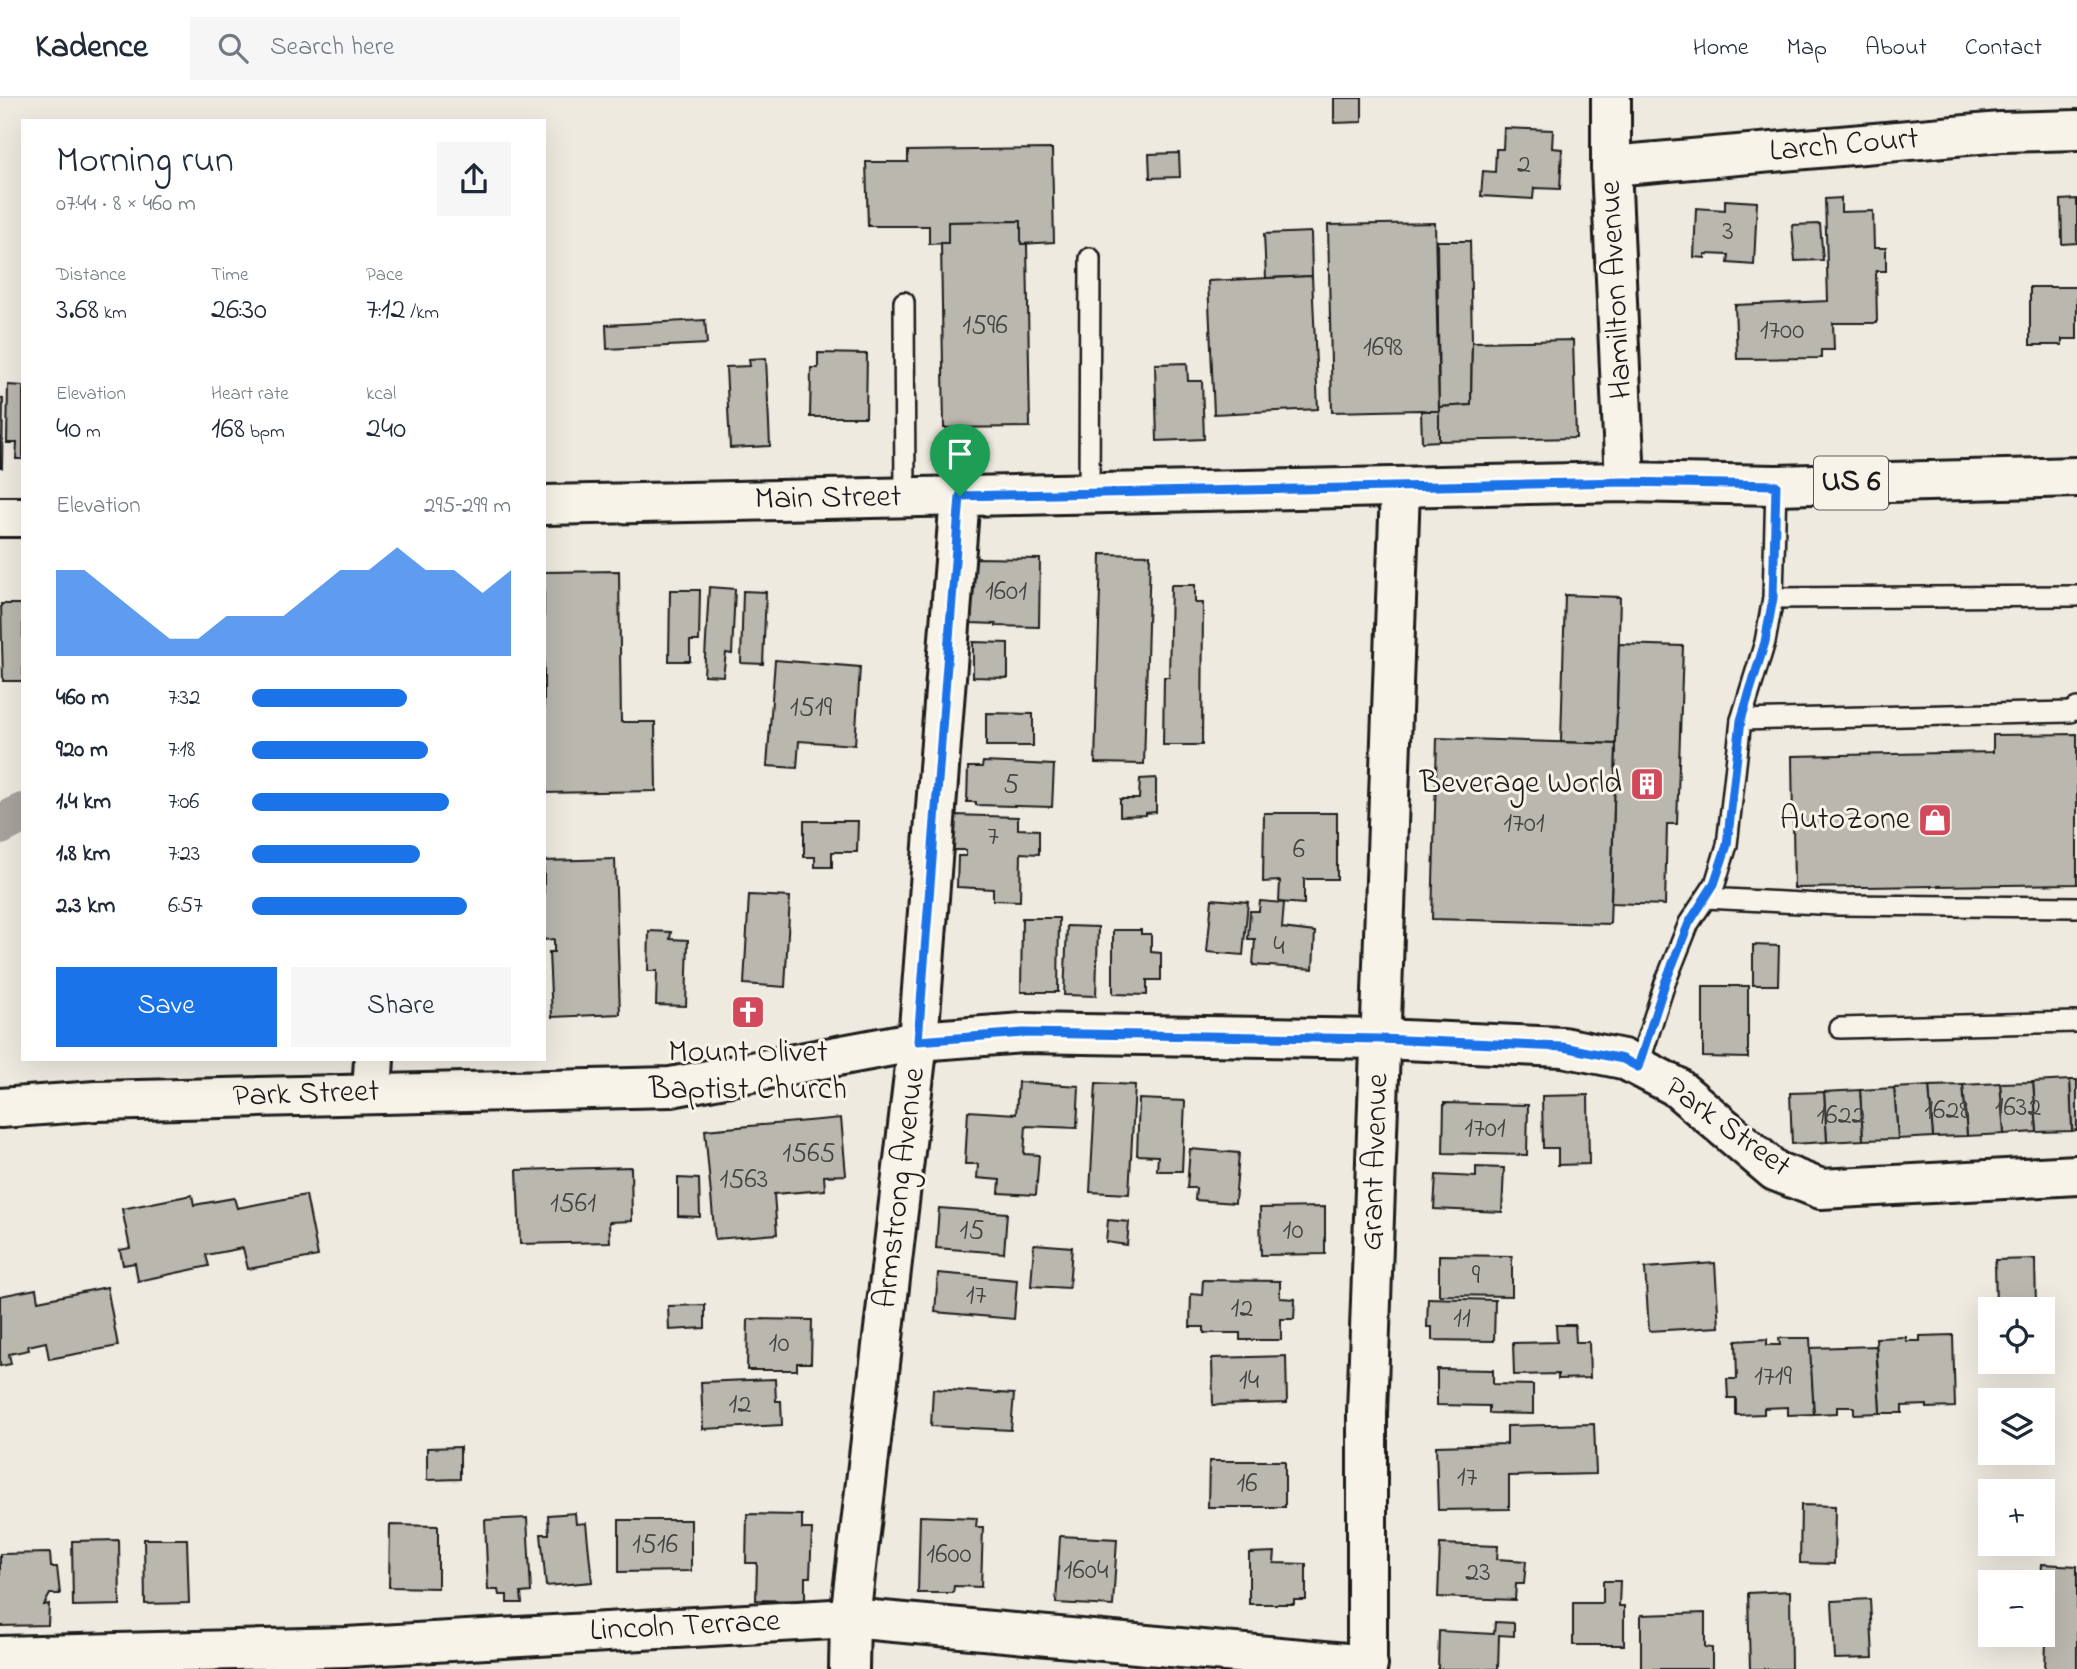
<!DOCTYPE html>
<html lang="en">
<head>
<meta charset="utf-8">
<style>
	:root { --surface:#fff; --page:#f6f6f7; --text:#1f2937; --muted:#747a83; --line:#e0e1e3; --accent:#1a73e8 }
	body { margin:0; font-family:"Indie Flower",sans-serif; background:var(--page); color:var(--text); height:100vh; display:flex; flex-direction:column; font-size:26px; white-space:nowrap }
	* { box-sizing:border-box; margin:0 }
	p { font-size:23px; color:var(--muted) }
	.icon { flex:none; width:38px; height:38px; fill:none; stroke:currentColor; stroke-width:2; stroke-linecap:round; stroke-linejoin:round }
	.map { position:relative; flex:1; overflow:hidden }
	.details { position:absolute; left:21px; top:21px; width:525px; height:942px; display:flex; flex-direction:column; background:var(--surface); border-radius:0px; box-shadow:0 7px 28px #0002 }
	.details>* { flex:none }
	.controls { position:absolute; left:1978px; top:1199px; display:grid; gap:14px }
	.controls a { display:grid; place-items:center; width:77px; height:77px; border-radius:0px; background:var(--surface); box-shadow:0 7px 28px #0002; font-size:35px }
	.pin { position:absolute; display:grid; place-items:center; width:60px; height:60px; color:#fff; margin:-72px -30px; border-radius:50% 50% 50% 0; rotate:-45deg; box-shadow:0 0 7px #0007 }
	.pin .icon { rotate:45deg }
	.round { display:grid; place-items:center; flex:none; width:74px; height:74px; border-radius:0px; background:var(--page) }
	.summary { display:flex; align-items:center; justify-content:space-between; height:119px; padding:0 35px }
	h1 { font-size:38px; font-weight:600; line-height:52px }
	.metrics { display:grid; grid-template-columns:repeat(3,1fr); gap:10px; height:119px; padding:7px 35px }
	.metrics div { display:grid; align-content:center }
	.metrics b { font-size:30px; font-weight:600 }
	.metrics small { font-size:19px; font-weight:400 }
	.metrics p { font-size:19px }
	.chart { height:196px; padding:14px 35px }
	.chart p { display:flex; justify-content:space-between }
	.chart svg { width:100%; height:126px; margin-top:7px; fill:var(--accent); opacity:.7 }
	.action { display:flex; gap:14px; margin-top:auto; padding:14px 35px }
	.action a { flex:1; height:80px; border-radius:0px; background:var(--accent); color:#fff; font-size:28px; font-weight:600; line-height:80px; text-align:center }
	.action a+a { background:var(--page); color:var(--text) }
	ul { padding:0 35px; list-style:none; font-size:23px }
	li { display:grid; grid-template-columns:112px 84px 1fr; align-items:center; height:52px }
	li i { height:18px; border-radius:9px; background:var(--accent) }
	header { display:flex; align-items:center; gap:42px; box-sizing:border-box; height:98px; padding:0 35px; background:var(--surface); border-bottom:2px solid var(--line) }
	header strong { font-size:33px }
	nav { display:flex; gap:38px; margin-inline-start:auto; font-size:24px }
	.search { width:490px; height:63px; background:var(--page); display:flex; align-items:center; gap:18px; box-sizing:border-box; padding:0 24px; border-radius:0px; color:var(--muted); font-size:26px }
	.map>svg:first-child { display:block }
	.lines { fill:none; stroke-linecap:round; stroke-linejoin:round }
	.canal { stroke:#a6a39d; stroke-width:40 }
	.building { fill:#bab7af; stroke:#1c1c1c; stroke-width:2 }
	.service-casing { stroke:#1c1c1c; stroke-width:24 }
	.minor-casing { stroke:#1c1c1c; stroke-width:44 }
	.primary-casing { stroke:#1c1c1c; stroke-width:44 }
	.service { stroke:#f7f3e8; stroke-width:19 }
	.minor { stroke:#f7f3e8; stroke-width:38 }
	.primary { stroke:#f7f3e8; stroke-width:38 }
	.route-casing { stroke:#fff; stroke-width:14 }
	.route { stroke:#1a73e8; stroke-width:9 }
	.labels { text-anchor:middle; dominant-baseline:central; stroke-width:6; stroke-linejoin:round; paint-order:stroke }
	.number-label { font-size:28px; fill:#444341 }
	.shield { fill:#f7f3e8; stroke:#5e5c59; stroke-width:2 }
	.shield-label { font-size:30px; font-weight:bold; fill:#1c1c1c }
	.street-label { font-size:32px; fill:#1c1c1c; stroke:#f7f3e8 }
	.poi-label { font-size:32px; fill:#1c1c1c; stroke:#f7f3e8; text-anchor:end }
</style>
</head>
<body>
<header>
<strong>Kadence</strong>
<div class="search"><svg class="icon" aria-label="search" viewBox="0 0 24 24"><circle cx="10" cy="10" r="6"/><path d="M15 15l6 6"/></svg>Search here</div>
<nav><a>Home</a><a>Map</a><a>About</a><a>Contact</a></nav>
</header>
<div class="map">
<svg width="2077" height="1571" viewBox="0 0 2077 1571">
	<rect width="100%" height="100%" fill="#eeeae0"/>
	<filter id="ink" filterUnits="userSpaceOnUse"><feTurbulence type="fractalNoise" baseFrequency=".0143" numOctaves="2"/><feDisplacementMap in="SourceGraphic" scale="14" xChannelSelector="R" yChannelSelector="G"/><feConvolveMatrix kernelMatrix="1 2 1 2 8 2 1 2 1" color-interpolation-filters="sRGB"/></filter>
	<g filter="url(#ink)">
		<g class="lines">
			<!-- canal -->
			<path class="canal" d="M0 727 23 715"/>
		</g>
		<!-- building -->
		<g class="building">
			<path d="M1334 0H1362V24L1334 25Z"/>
			<path d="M1504 30 1553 32 1552 50 1562 51 1560 91 1534 90 1533 101 1481 98 1483 73 1495 74 1496 51H1503Z"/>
			<path d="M1052 51 1054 144 1021 146V123L948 124V145L929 146V128H868L866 64H908V53Z"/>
			<path d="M1179 55 1180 79 1150 80 1149 56Z"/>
			<path d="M1841 100V114L1873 113 1874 150H1886V173H1876L1877 225H1833L1834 252H1821V260L1737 261 1735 207 1828 203 1825 101Z"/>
			<path d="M2077 101V145L2062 146 2061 102Z"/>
			<path d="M1725 102 1757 104 1754 167 1728 165 1729 157 1705 156V160L1694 159 1696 110 1725 112Z"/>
			<path d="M1021 123V146H1027L1030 329 944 330 941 145H948V124Z"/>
			<path d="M1435 125 1439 314 1421 312 1332 314 1328 127Z"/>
			<path d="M1820 126 1823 162 1795 163 1792 127Z"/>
			<path d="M1311 134 1312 178 1266 180 1264 136Z"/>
			<path d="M1437 143H1470L1472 244 1471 307 1439 309Z"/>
			<path d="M1312 178 1318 311 1214 316 1208 183Z"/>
			<path d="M2030 189H2077V241H2062V247H2030Z"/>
			<path d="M705 222 707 246 607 251 606 227Z"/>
			<path d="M1573 242 1576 340 1439 343V309L1471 307 1472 244Z"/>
			<path d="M818 255 867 256 866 319H810L811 270H818Z"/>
			<path d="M766 260 770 348 730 350 726 269 750 268 749 261Z"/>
			<path d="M1187 265 1188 283H1202L1204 341 1157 343 1155 266Z"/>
			<path d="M8 287 23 288V361H16L17 345H7Z"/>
			<path d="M0 300 3 301 2 370H0Z"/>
			<path d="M1421 313H1439V343L1422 344Z"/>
			<path d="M1101 456 1150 457 1144 666 1095 665Z"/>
			<path d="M972 460 1040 461 1039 529 996 528V526L971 525Z"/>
			<path d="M619 473 621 624H655L656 693 544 695V474Z"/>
			<path d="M1171 487H1195V505H1203L1202 647H1163L1164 579H1169Z"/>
			<path d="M709 489 735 491 732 556 726 555 723 578 704 577Z"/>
			<path d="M670 492H700L699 543H690V563H669Z"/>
			<path d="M743 493 766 494 763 566 741 565Z"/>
			<path d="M1565 497 1620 499 1616 646 1561 644Z"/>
			<path d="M1 506H23V583H3Z"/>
			<path d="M973 544 1008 545V580L973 579Z"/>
			<path d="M1619 546 1683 548 1677 726H1667L1665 807 1611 805Z"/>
			<path d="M775 562 860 569 855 647 799 643 797 670 767 668Z"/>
			<path d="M986 615 1033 616V648H986Z"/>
			<path d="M2077 636V786L1794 790 1792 658 1993 654V637Z"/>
			<path d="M1437 640 1616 646 1610 826 1432 821Z"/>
			<path d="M983 664 1054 667 1052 709 976 707V704H967L968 669H982Z"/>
			<path d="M1156 680V714L1146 715V717L1120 718V701H1139L1140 681Z"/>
			<path d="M1264 715H1337V781H1304V806L1279 804 1280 783 1263 784Z"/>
			<path d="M954 717 1018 719V731L1039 732V756L1021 755 1020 803 993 802V791L957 789 958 758H966V752H952Z"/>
			<path d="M804 723H858L857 754H832V769H815V759H804Z"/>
			<path d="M615 761 620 916 552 919 549 854H554V841L544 842V763Z"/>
			<path d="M749 797 790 799 785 889 744 886Z"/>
			<path d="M1212 801 1248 804 1243 857 1207 854Z"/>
			<path d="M1260 803 1284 805 1282 830 1315 834 1313 871 1253 867 1255 841H1248L1250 813H1259Z"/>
			<path d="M1022 820H1059L1058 894H1021Z"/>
			<path d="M1067 828 1098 829 1096 898 1064 897Z"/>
			<path d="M1113 832H1141V836H1151V854L1161 855V882H1147V897L1113 896Z"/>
			<path d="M649 833 671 834 670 841 688 842 686 908 656 907 657 873H648Z"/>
			<path d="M1753 847 1779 848 1778 887H1753Z"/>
			<path d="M1703 888H1748V960L1703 959Z"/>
			<path d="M2070 982H2077V1032L2072 1033Z"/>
			<path d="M2070 982 2072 1033 2037 1034 2033 984Z"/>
			<path d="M1018 984 1079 988 1077 1030 1026 1028 1024 1056 1039 1057 1036 1097 999 1095 1000 1082 977 1080 978 1066H965L968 1013 1016 1016Z"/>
			<path d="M2033 984 2037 1034 2004 1036 2000 985Z"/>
			<path d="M1096 985 1135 987 1129 1096 1090 1094Z"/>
			<path d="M2000 985 2004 1036 1967 1038 1963 987Z"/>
			<path d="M1963 987 1967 1038 1933 1039 1929 988Z"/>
			<path d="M1929 988 1933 1039 1898 1041 1894 990Z"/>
			<path d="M1894 990 1898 1041 1863 1042 1860 992Z"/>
			<path d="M1860 992 1863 1042 1827 1044 1824 994Z"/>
			<path d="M1824 994 1827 1044 1792 1046 1790 995Z"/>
			<path d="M1588 997 1589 1066 1558 1067V1050H1543L1542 998Z"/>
			<path d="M1139 1001 1185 1003 1182 1073H1157L1158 1058 1137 1057Z"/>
			<path d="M1444 1005 1528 1007 1527 1057 1443 1055Z"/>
			<path d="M841 1020 846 1077 824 1078 825 1092 774 1096 777 1136 715 1141 705 1032Z"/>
			<path d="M1190 1051 1239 1055 1235 1105 1195 1102 1196 1090H1187Z"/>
			<path d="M631 1069 632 1123 609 1124 610 1144 520 1146 517 1072Z"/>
			<path d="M1476 1069 1504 1070 1502 1114 1434 1111 1436 1077 1476 1079Z"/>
			<path d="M678 1080 699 1081 700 1119 678 1118Z"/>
			<path d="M192 1097 194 1107 234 1100 237 1110 306 1097 318 1158 248 1171 243 1150 206 1157 209 1168 138 1183 135 1165 123 1167 120 1152 130 1150 122 1111Z"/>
			<path d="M1325 1109V1156L1261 1157 1260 1110Z"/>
			<path d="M939 1110 1007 1115 1004 1155 936 1150Z"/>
			<path d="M1108 1122 1129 1124 1127 1147 1106 1144Z"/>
			<path d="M1034 1146 1072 1149 1069 1190 1031 1188Z"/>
			<path d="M1439 1157 1512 1158V1198L1439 1197Z"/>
			<path d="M2035 1161 2036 1210 1996 1211 1995 1162Z"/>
			<path d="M1715 1165 1719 1229 1649 1233 1645 1170Z"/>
			<path d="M938 1175 1017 1182 1014 1221 935 1214Z"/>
			<path d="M1203 1182 1280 1183V1200L1295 1201 1294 1221H1281V1242H1240V1235H1204V1229H1190L1191 1196 1202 1197Z"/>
			<path d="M107 1189 118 1248 49 1261 46 1244 28 1248 29 1252 9 1256 11 1266 0 1268V1198L36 1191 38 1203Z"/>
			<path d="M1428 1200 1495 1202 1494 1243 1432 1242V1229H1427Z"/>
			<path d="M705 1207V1230L669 1232 668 1208Z"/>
			<path d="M748 1221 812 1222 811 1265H797V1272H747Z"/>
			<path d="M1556 1227H1575L1576 1244H1589L1590 1280 1558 1281V1276L1514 1277 1513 1245 1557 1244Z"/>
			<path d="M1953 1237 1955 1309 1927 1310V1307L1902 1308V1315H1880L1876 1240 1906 1239V1243H1920V1238Z"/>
			<path d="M1779 1240H1810L1814 1316 1788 1317V1309L1764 1310V1316L1736 1317V1300H1728L1727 1281H1737L1736 1243 1767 1241V1247H1780Z"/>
			<path d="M1876 1248 1880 1315 1854 1316V1309H1837V1315L1814 1316 1810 1250Z"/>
			<path d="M1286 1258 1287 1305 1213 1307 1212 1260Z"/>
			<path d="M1437 1271 1493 1272V1286L1533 1287V1316L1489 1315V1308L1437 1307Z"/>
			<path d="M775 1281 776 1303H781L782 1327 703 1331 701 1284Z"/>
			<path d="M933 1291 1014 1296 1011 1332 931 1328Z"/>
			<path d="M1594 1326 1596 1376 1509 1378V1411L1438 1412 1436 1348 1507 1346V1328Z"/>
			<path d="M460 1349V1381L427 1382V1350Z"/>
			<path d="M1209 1363H1285V1409H1208Z"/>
			<path d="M1801 1407 1835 1408 1834 1466 1800 1465Z"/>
			<path d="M575 1415 576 1426 586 1425 592 1484 546 1488 541 1436H549L548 1417Z"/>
			<path d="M747 1416 802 1417V1431H812L810 1479H805V1503L756 1502 757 1465H746Z"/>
			<path d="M920 1418 977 1420 976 1429H983L981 1489 954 1488 953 1495H918Z"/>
			<path d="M527 1420 531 1494 521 1495 522 1505H507V1497H499L498 1492H488L485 1422Z"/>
			<path d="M619 1422H691V1473L619 1474Z"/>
			<path d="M390 1427 438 1428V1490L389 1489Z"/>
			<path d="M1060 1438 1117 1441 1113 1508 1056 1505Z"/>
			<path d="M144 1441H187L189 1505 145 1506Z"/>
			<path d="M119 1442 120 1507 73 1508 72 1443Z"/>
			<path d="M1440 1446 1498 1448 1497 1461 1526 1463 1524 1486H1516L1515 1502 1438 1499Z"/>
			<path d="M1275 1454 1274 1465 1306 1466V1502H1294V1506H1249V1455Z"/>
			<path d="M50 1455 51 1469H57L60 1496H50L44 1507 49 1506 48 1527 0 1528V1456Z"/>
			<path d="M2042 1466 2077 1468V1571H2045L2048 1485 2041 1484Z"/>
			<path d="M1603 1483H1620L1619 1508H1624V1547H1573V1505H1603Z"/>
			<path d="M1790 1493 1791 1571H1750L1748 1495Z"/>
			<path d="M1870 1501 1873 1560 1835 1561 1832 1503Z"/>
			<path d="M1705 1515V1549L1712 1550V1571H1641V1517Z"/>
			<path d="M1495 1524 1514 1525V1538L1499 1537 1498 1571H1438L1439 1533 1494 1536Z"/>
		</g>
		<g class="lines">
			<!-- service casing -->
			<g class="service-casing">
				<g id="service">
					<path d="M904 204 905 400"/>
					<path d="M1089 397 1090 160"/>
					<path d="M1773 500 2077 498"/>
					<path d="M1741 622 1765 544 1773 500 1776 387"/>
					<path d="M1706 800 1839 807 2077 809"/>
					<path d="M1840 930 2077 924"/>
					<path d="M1638 969 1665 885 1689 825 1715 786 1727 747 1741 622 2070 614 2077 610"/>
				</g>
			</g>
			<!-- minor casing -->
			<g class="minor-casing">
				<g id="minor">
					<path d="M1611 0V68L1625 384"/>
					<path d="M1611 68 2001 34 2077 32"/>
					<path d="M372 995 374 961"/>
					<path d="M0 1010 96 1003 671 989 918 943 1023 935 1381 941 1563 949 1623 961 1675 988 1775 1073 1821 1091 2077 1077"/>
					<path d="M0 1558 346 1549 850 1520 1368 1567"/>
					<path d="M849 1571 850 1520 918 943 960 398"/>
					<path d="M1367 1571V1315L1400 390"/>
				</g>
			</g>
			<!-- primary casing -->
			<g class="primary-casing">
				<g id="primary">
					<path d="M544 407 1625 384 1776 387 2077 379"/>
					<path d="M0 419H23"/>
				</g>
			</g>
			<!-- service -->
			<use href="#service" class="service"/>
			<!-- minor -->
			<use href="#minor" class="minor"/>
			<!-- primary -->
			<use href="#primary" class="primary"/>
		</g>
	</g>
	<g class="lines" filter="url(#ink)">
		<!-- route casing -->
		<g class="route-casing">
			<path id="route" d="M1625 384 1776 387 1773 500 1765 544 1741 622 1727 747 1714 786 1689 825 1665 885 1638 969 1623 961 1563 949 1381 941 1023 935 918 943 960 398Z"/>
		</g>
		<!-- route -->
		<use href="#route" class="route"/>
	</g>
	<!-- icons -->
	<defs>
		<g id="building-square" transform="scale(1.75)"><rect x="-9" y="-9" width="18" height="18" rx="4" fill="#d1495b" stroke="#f7f3e8"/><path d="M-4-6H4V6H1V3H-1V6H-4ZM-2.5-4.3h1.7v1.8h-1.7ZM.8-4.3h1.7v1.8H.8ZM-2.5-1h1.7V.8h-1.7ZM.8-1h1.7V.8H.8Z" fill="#fff"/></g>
		<g id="shop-square" transform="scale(1.75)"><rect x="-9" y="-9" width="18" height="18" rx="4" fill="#d1495b" stroke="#f7f3e8"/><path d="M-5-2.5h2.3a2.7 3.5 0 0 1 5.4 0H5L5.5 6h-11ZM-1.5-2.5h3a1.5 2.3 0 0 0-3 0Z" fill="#fff"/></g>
		<g id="church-square" transform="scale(1.75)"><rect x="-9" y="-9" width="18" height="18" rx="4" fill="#d1495b" stroke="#f7f3e8"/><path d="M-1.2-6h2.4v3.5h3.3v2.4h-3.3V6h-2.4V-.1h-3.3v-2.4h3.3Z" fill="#fff"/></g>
	</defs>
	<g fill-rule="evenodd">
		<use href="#building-square" x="1647" y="686"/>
		<use href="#shop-square" x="1935" y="722"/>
		<use href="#church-square" x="748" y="914"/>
	</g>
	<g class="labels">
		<!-- number labels -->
		<g class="number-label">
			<text x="1524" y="67">2</text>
			<text x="1728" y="134">3</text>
			<text x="985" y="228">1596</text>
			<text x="1782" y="233">1700</text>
			<text x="1383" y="250">1698</text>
			<text x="1006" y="494">1601</text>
			<text x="811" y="610">1519</text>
			<text x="1011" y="687">5</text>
			<text x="1524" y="726">1701</text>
			<text x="993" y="739">7</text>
			<text x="1299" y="752">6</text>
			<text x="1279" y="849">4</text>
			<text x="2018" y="1010">1632</text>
			<text x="1947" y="1013">1628</text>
			<text x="1841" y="1018">1622</text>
			<text x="1485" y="1031">1701</text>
			<text x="809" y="1056">1565</text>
			<text x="744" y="1082">1563</text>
			<text x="573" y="1106">1561</text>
			<text x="972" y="1133">15</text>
			<text x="1293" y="1133">10</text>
			<text x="1476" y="1178">9</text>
			<text x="976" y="1198">17</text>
			<text x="1242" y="1211">12</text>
			<text x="1462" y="1221">11</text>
			<text x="779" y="1246">10</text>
			<text x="1773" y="1279">1719</text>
			<text x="1249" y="1283">14</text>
			<text x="740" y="1307">12</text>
			<text x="1467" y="1380">17</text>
			<text x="1247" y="1386">16</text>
			<text x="655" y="1447">1516</text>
			<text x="949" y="1457">1600</text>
			<text x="1086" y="1473">1604</text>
			<text x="1478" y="1475">23</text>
		</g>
		<!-- shield labels -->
		<rect class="shield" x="1814" y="358.5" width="74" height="53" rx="5"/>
		<g class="shield-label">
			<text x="1851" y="385">US 6</text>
		</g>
		<!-- street labels -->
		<g class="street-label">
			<text transform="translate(1844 48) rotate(-5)">Larch Court</text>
			<text transform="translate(1617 192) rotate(-93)">Hamilton Avenue</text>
			<text transform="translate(828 401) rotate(-1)">Main Street</text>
			<text transform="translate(306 997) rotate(-2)">Park Street</text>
			<text transform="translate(1727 1030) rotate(36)">Park Street</text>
			<text transform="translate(1376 1064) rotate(-88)">Grant Avenue</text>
			<text transform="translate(901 1090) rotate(-83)">Armstrong Avenue</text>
			<text transform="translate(685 1529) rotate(-3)">Lincoln Terrace</text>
		</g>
		<!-- poi labels -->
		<g class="poi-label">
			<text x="1622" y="686">Beverage World</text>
			<text x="1910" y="722">AutoZone</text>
			<text x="748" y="955" text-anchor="middle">Mount Olivet<tspan x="748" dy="37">Baptist Church</tspan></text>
		</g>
	</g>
</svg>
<div class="controls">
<a><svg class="icon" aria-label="locate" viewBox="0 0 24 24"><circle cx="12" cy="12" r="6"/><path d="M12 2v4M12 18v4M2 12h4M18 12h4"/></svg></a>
<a><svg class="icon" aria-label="layers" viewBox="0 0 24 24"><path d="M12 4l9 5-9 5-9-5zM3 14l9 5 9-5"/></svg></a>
<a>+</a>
<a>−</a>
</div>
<div class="pin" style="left:960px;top:398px;background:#1e9e55"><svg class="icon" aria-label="arrive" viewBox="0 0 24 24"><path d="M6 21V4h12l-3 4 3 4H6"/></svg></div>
<section class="details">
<div class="summary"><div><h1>Morning run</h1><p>07:44 · 8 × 460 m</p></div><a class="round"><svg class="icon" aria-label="share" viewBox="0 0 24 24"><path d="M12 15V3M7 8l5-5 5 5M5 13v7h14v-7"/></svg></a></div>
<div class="metrics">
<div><p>Distance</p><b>3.68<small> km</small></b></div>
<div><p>Time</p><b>26:30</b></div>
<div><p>Pace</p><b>7:12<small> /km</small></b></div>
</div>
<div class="metrics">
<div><p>Elevation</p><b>40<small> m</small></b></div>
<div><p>Heart rate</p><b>168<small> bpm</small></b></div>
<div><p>kcal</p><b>240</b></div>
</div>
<div class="chart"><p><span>Elevation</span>295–299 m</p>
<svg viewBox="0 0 160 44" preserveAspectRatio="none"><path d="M0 44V14L10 14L20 22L30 30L40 38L50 38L60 30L70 30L80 30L90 22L100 14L110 14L120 6L130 14L140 14L150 22L160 14V44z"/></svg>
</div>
<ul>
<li><b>460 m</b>7:32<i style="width:60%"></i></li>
<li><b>920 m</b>7:18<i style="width:68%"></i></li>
<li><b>1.4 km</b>7:06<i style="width:76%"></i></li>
<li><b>1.8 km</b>7:23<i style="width:65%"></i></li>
<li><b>2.3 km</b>6:57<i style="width:83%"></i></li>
</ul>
<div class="action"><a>Save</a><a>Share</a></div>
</section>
</div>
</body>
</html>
